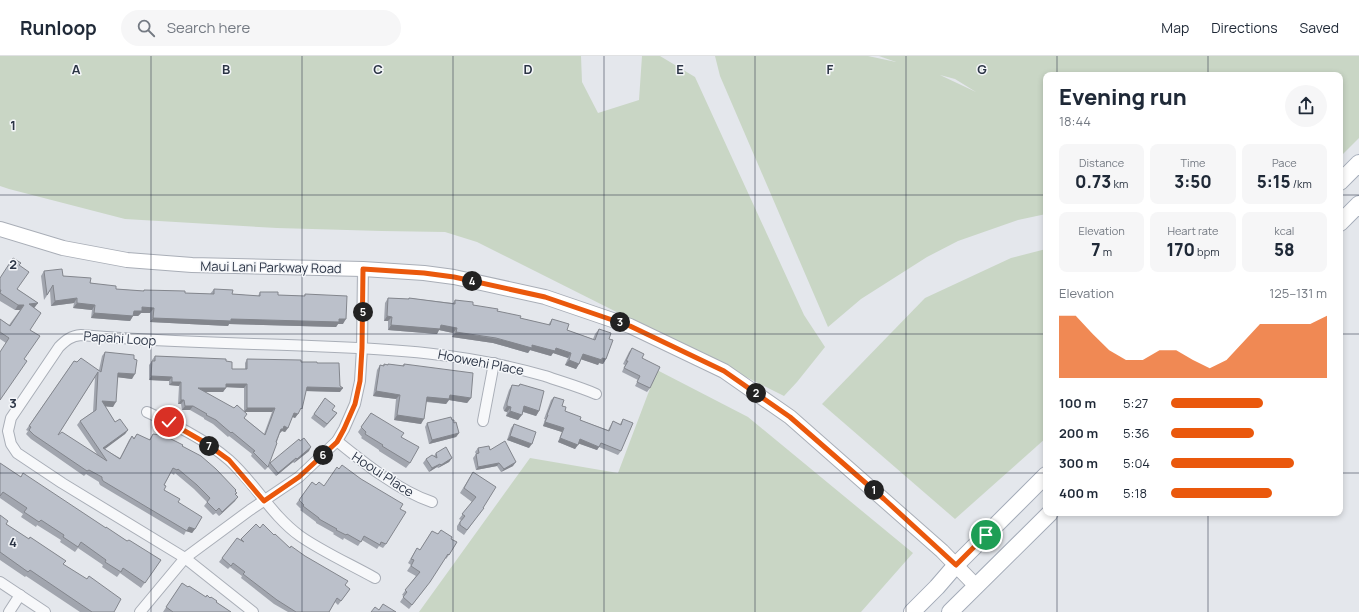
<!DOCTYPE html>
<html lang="en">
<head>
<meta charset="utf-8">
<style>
	:root { --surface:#fff; --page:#f6f6f7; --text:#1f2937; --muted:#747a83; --line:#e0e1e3; --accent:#ea580c }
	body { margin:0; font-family:Manrope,sans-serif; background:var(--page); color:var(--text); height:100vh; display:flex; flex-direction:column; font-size:15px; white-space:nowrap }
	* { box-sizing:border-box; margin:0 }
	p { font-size:13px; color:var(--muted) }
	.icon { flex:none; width:22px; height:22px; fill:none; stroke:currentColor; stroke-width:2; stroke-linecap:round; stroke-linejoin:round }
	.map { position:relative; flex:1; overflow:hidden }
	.drawer { position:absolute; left:1043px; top:16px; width:300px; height:444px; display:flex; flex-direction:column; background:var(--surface); border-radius:8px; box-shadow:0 2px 6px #0003 }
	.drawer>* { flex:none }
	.pin { position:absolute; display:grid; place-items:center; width:34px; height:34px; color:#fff; margin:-17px; border:2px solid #fff; border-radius:50%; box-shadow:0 1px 4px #0007 }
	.km { position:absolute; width:20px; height:20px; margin:-10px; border-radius:50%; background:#222; color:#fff; font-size:11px; line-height:20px; text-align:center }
	.round { display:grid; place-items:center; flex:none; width:42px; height:42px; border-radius:21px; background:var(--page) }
	.head { display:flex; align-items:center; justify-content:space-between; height:68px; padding:0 16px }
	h1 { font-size:22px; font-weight:800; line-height:30px }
	.metrics { display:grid; grid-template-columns:repeat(3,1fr); gap:6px; height:68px; padding:4px 16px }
	.metrics div { display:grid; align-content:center; border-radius:8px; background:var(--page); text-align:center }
	.metrics b { font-size:17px; font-weight:800 }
	.metrics small { font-size:11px; font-weight:400 }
	.metrics p { font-size:11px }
	.chart { height:112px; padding:8px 16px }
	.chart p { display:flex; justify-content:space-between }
	.chart svg { width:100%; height:72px; margin-top:4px; fill:var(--accent); opacity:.7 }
	ul { padding:0 16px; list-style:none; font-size:13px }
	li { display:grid; grid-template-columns:64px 48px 1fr; align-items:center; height:30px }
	li i { height:10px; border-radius:5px; background:var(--accent) }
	header { display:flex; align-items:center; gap:24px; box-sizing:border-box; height:56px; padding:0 20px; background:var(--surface); border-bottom:1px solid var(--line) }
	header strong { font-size:19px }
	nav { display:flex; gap:22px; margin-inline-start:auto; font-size:14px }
	.search { width:280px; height:36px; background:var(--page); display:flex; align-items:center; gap:10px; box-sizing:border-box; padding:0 14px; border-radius:22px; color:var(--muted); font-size:15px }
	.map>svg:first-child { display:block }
	.green { fill:#c9d6c5; fill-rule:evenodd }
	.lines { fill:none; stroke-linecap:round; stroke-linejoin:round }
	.street-casing { stroke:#a9aeb7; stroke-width:12 }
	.secondary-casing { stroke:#a9aeb7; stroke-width:16 }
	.primary-casing { stroke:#a3abb8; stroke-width:18 }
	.street { stroke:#f7f8fa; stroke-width:10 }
	.secondary { stroke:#fff; stroke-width:14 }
	.primary { stroke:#fff; stroke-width:16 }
	.wall { fill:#a1a5ae; fill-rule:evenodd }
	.shaded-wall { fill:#83868d }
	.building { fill:#bbc0ca; stroke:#83868d; fill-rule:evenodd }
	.route-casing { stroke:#fff; stroke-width:8 }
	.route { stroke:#ea580c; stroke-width:5 }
	.grid { fill:none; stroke:#2b3445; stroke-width:1; stroke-opacity:0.55 }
	.labels { text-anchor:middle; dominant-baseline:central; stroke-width:3; stroke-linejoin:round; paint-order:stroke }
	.street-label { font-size:13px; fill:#2b3445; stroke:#f4f6f9 }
	.grid-label { font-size:13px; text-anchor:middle; font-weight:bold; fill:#2b3445; stroke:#f4f6f9; stroke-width:3; stroke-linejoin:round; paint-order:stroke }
</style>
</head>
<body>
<header>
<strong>Runloop</strong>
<div class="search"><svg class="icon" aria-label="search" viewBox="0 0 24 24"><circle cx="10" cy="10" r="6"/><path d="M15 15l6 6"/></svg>Search here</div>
<nav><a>Map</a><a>Directions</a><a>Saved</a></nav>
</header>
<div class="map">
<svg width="1359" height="556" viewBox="0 0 1359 556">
	<rect width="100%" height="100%" fill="#e4e7ec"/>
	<!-- green -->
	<g class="green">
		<path d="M0 0H581L582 26 598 57 639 44 642 0H660L695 21 804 259 825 291 797 326 784 340 477 186 445 176 382 175 277 172 125 163 9 133 0 130Z"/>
		<path d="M715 0H868L896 6 879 0H1359V82L1340 101V19H1046V158L1018 164 958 185 927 201 861 243 828 271 720 20ZM940 19 955 23 976 36Z"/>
		<path d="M1046 193V382L955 463 822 348 925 242 1011 202Z"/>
		<path d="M657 314 748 361 913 497 861 556H419L530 402 618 417Z"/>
	</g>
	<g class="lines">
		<!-- street casing -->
		<g class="street-casing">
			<g id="street">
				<path d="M147 356C175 369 205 383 229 404 255 427 271 459 300 480 323 496 350 508 375 522"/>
				<path d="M483 365 494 307"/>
				<path d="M337 385C364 407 399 435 432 446"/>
				<path d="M0 526 45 556"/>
				<path d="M9 556 20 539"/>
				<path d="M140 556 185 502 250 454 299 421 337 385 344 373 355 348 360 325 362 292 363 213"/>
				<path d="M253 556 185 502 62 427 17 397 11 388 8 375 11 362 59 291C66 284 71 280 81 279 157 286 234 287 311 290 393 293 465 297 545 320 562 326 580 331 596 338"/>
			</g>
		</g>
		<!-- secondary casing -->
		<g class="secondary-casing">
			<path id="secondary" d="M0 173 63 192 127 204 192 209 363 213 424 217 454 221 545 241 630 270 724 315 790 361 942 495 976 530"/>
		</g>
		<!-- primary casing -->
		<g class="primary-casing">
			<g id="primary">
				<path d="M1340 126 1359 107"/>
				<path d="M1340 167 1359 148"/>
				<path d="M912 556 937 531 956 509 1046 419"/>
				<path d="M950 556 1050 457"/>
			</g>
		</g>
		<!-- street -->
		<use href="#street" class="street"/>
		<!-- secondary -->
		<use href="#secondary" class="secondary"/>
		<!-- primary -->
		<use href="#primary" class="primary"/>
	</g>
	<!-- wall -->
	<g class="wall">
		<path d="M19 209 17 233 38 247 34 252 24 303 0 344 6 287 0 283V263L9 269 20 254H15L0 245V222Z"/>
		<path d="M44 215 116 233 143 235 144 234 185 237 210 238 214 233 232 238 258 240 260 236 278 239 304 240 305 238 343 268H338L336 271 229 268 228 270 150 266V257H141L138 260H133L130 265 91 262 92 254 73 252 74 247 51 250 50 235 44 244 41 220Z"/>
		<path d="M388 242 408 243 409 242 453 247 455 244 473 249 497 255 520 262 548 269 552 263 567 274 593 283 595 278 599 273 609 283 606 303 603 308 599 307 598 309 581 303 579 308 576 313 565 309 568 302 553 297 551 300 530 294 528 297 493 287 452 281 453 277 439 274 437 278 388 274V265H384L385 247Z"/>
		<path d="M632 292 642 302 650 332 647 336 635 330 638 324 622 316 625 309 623 308 629 296Z"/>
		<path d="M105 296 132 323 118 321 113 351 105 350 115 366 128 374 125 378 104 393 120 402 129 384 132 380 134 382 137 378 149 384 153 378 182 390 235 435 236 439 235 445 219 460 216 457 213 459 204 450 207 446 194 433 175 417 174 419 171 417 164 429V434L178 446 195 473 192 477 186 475 184 479 100 429 99 427V426L86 418 84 420 31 383 26 378 28 375 26 374 74 305 77 306 99 314 102 300ZM95 321 93 356 80 365 77 369 97 398 58 379Z"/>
		<path d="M155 300 226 305 232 313H245V307L247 303 317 307 340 336 306 335 299 356 295 362 292 361 288 372 285 376 282 375 280 377 268 411 265 414 251 400 252 398 229 380 228 381 213 368 204 363V362L190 354H182L181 348H178L179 330 169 329V325L149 324V309L152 305V304ZM226 331 244 332V356H272L264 378 244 362 205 336H223Z"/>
		<path d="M384 308 387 309 388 308 402 310 404 308 471 342 467 347 449 344 446 348 426 346 421 368 394 364 396 343 373 340 377 314 380 309 383 310Z"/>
		<path d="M520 328 539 355 536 360 523 356 518 364 506 360 507 356 504 355 503 352 509 334 512 329 518 330Z"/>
		<path d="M554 341 562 350 565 355 580 364 608 374 613 365 620 368 623 363 621 395 618 399 599 391 597 394 578 387 575 393 558 386 562 376 543 370 545 363H544L551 344Z"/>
		<path d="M325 342 332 354 334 361 324 372 311 362Z"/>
		<path d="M371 357 401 381 410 407 406 412 379 395V394L361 382 362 381 358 376Z"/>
		<path d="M452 364 459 377 456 381 429 388 425 371 427 367Z"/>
		<path d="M514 368 529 392 507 384 511 372Z"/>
		<path d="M478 392 490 394 513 410 501 416 497 410 476 414 473 402 476 398 475 396Z"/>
		<path d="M309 395 294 407 293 406 276 420 268 411 270 407Z"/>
		<path d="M436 397 452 402 449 406 438 412 437 411 429 416 423 407 426 403 434 400Z"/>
		<path d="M0 407 21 421 127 485 161 504 141 532 120 517 117 521 102 511 103 509 78 492 75 496 60 486 61 484 37 469 36 471 21 461 23 458 0 442Z"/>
		<path d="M473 416 483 452 464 479 457 474V470L461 464 459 463 472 446 460 437Z"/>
		<path d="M312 426 316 429 324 430 400 453 386 488 383 492 379 490 377 493 362 484 358 490 344 482 343 484 333 478 334 477 316 467V466L300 454 301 453 296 448Z"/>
		<path d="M0 459 6 468 63 508 114 556H80L26 520 25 521 0 504Z"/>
		<path d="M260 472 274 479 290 492 350 533 338 549 335 546 329 556H288L274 548 241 522 242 520 230 511 228 513 219 506 222 502 241 483Z"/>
		<path d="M441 474 451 483 449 499 446 503 445 502 426 531 409 553 400 546 404 540 402 539 416 520 407 515 411 509 408 507 417 492 420 494 432 475 438 478Z"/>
		<path d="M182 527 188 531 206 541 216 546 231 556H163Z"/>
	</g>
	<!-- shaded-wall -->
	<g class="shaded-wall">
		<path d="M77 242 74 247 51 250 55 245Z"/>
		<path d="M38 247 34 252 29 248Z"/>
		<path d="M77 247 95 249 92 254 73 252Z"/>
		<path d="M18 249H24L20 254H15Z"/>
		<path d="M142 251 154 252 150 257H141L138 260H131H133L130 265 91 262 94 257 134 255Z"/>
		<path d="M387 260 392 261 388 265H384Z"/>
		<path d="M153 262 231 263H346L343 268H338L336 271 229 268 228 270 150 266Z"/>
		<path d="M391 269H441L457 272 453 277 439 274 437 278 388 274Z"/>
		<path d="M456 276 532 289 556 292 571 297 568 302 553 297 551 300 530 294 528 297 493 287 452 281Z"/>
		<path d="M583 298 602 302 606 303 603 308 599 307 598 309 580 303Z"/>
		<path d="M569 304 579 308 576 313 565 309Z"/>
		<path d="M118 317 135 318 132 323 115 321Z"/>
		<path d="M151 320 172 321 169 325 149 324Z"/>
		<path d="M172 326H181L179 330 169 329Z"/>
		<path d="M226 328H247L244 332 223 331Z"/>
		<path d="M307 331 343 332 340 336 305 335Z"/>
		<path d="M198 332H226L223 336H195Z"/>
		<path d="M376 335 400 339 396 343 373 340Z"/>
		<path d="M450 339 471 342 467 347 449 344 446 348 424 345 427 341Z"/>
		<path d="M181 344H184L181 348H178Z"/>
		<path d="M102 345 116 346 113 351 99 350Z"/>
		<path d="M185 350H193L190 354H182Z"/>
		<path d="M507 350 511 351 507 356 504 355Z"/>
		<path d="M524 350 539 355 536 360 521 355Z"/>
		<path d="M247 352H275L272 356H244Z"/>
		<path d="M510 355 522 359 518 364 506 360Z"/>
		<path d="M294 357 298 358 295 362 291 360Z"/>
		<path d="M337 357 334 361 324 372 327 368Z"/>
		<path d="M397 359 424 363 421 368 394 364Z"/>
		<path d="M545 366 564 372 562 376 543 370Z"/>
		<path d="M284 370 288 372 285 376 282 375 280 377 279 376 281 373Z"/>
		<path d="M128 374 125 378 101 396 103 392Z"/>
		<path d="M459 377 456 381 429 388 432 384Z"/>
		<path d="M510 380 532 388 529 392 507 384Z"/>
		<path d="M560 382 578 389 575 393 558 386Z"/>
		<path d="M580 383 599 391 597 394 577 387Z"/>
		<path d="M311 391 309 395 294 407 297 403Z"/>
		<path d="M296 402 293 406 276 420 278 417Z"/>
		<path d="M452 402 449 406 438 412 441 409Z"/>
		<path d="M516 406 513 410 501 416 504 413Z"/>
		<path d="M499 407 497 410 476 414 478 411Z"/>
		<path d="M440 408 437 411 429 416 432 412Z"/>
		<path d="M238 441 235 445 219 460 222 456Z"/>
		<path d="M189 471 195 473 192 477 186 475Z"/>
	</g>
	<!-- building -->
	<g class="building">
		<path d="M13 202 21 207 19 209 29 216 17 233 38 247 29 248 41 257 30 274 40 280 24 303 27 305 0 344V296L9 282 0 276V263L10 270 24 249H18L0 237 1 234H0V222Z"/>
		<path d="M62 213 63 220 91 222 90 227 116 230V233L144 235V234L185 235V237L214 238V233L233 234 232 238 260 240V236H278V239L305 240V238L347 240 346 263H339V266L231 263V265L153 262 154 252 142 251V255H134L133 260 94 257 95 249 77 247V242L55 245 53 229 47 239 44 215Z"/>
		<path d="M388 242 409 243V242L455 248V244L473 246V249L498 253 497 255 521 260 520 262 550 269 552 263 569 268 567 274 595 284 599 273 611 277 609 283 613 284 606 303 602 302V304L583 298 579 308 569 304 571 297 556 292 555 295 532 289V292L496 282 456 276 457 272 441 269 440 273 391 269 392 261 387 260Z"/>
		<path d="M632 292 644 298 642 302 660 311 650 332 637 326 640 320 624 312 628 305H626Z"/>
		<path d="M105 296 134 299V303L137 304 135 318 118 317 116 346 102 345 115 366 120 363 128 374 103 392 120 403 132 380 134 383 137 378 150 384 153 378 160 379 161 378 183 389 182 390 201 400 216 413 236 434 235 435 237 437 235 438 238 441 222 456 219 452 216 455 207 446 210 442 197 429 178 413 177 414 173 412 164 429 166 430 164 434 180 443 178 446 202 461 195 473 189 471 187 475 103 425 102 423V421L89 414 87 415 34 379 29 374 31 371 29 370 74 305 77 306 81 302 101 316ZM98 316 96 354 80 365 107 405 62 376 58 379Z"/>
		<path d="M155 300 226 303V305L232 306V313H247V303L301 304V306H317V307H339L340 330 343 332 307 331 302 353 301 352 298 358 294 357 288 372 284 370 283 373H281L276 386 277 387 268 411 253 396 255 395 232 376 231 377 216 364 206 359 207 358 193 350H185L184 344H181V326H172V321L151 320 152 305H155ZM226 328H247V352H275L265 379 244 362 247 358 237 349 234 352 198 332H226Z"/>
		<path d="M384 308 388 309V308L404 310V308L473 317 471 342 450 339 449 343 427 341 424 363 397 359 400 339 376 335 380 309 384 310Z"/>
		<path d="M520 328 544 335 539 355 524 350 522 359 510 355 511 351 507 350V347L512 329 519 330Z"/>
		<path d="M554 341 564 344 562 350 566 351 565 355 581 361 580 364 609 375 613 365 621 369 623 363 633 367 621 395 601 387 599 391 580 383 578 389 560 382 564 372 545 366 548 359H547Z"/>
		<path d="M325 342 335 350 332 354 337 357 327 368 314 358Z"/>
		<path d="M371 357 404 377 401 381 419 391 410 407 382 390 383 389 365 378 366 376 361 371Z"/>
		<path d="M451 361 452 364H454V367L456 366 459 377 432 384 427 367Z"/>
		<path d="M514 368 536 376 532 388 510 380Z"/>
		<path d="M304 382 311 391 297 403 296 402 278 417 270 407 299 383 300 385Z"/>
		<path d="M505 385 516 406 504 413 499 407 478 411 476 398 479 397 478 392 489 390 490 394Z"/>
		<path d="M446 391 452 402 441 409 440 408 432 412 426 403 432 399 437 402 436 397Z"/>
		<path d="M0 407 21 421 23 417 106 472V471L127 485 129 484 161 504 145 527 123 512 121 516 105 506 106 504 81 486 78 491 63 481 64 479 41 464 39 466 24 456 27 452 3 436 0 440Z"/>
		<path d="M342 409 361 423 403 448 400 453 406 456 386 488 381 486 380 489 364 480 361 486 347 478 346 479 336 474 337 473 319 463V462L303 450 304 449 299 444 312 426 316 429 319 426 324 430 337 411 339 413Z"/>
		<path d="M473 416 496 431 483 452H484L467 474 460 469V466L465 460 462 458 476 441 464 432Z"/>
		<path d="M0 459 8 465 6 468 29 483 30 481 66 505 63 508 87 523 89 520 121 543 114 556H92L30 514 28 516 0 496Z"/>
		<path d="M256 468 260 472 263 468 274 479 275 478 290 492 291 490 305 500 348 525 345 529 350 533 341 545 337 542 329 556H296L277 544 243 518 245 516 233 507 231 510 222 502 237 482 244 486 241 483Z"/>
		<path d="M441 474 452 481 451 483 457 486 449 499 448 498 430 526 412 549 403 541 407 536 405 534 420 516 411 510 414 504 411 503 417 492 420 494 432 475 438 478Z"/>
		<path d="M182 527 188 531 189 530 206 541 207 539 210 542 211 541 217 545 216 546 231 556H173L166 551Z"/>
		<path d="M383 548 396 556H371L375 551 379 554Z"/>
	</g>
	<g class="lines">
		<!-- route casing -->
		<g class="route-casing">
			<path id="route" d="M169 366 204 386 229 404 264 445 299 421 337 386 344 373 355 348 360 325 362 292 363 213 424 217 454 221 545 241 630 270 724 315 790 361 884 443 956 509 986 479"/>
		</g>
		<!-- route -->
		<use href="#route" class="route"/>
	</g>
	<!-- grid -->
	<path class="grid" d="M151 0V556M302 0V556M453 0V556M604 0V556M755 0V556M906 0V556M1057 0V19M1208 0V19M0 139H1046M1340 139H1359M0 278H1046M1340 278H1359M0 417H1046M1340 417H1359M1057 457V556M1208 457V556"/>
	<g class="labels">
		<!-- street labels -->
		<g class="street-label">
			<text transform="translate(271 211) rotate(1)">Maui Lani Parkway Road</text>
			<text transform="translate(120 282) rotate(4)">Papahi Loop</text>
			<text transform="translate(481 306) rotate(11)">Hoowehi Place</text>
			<text transform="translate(383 418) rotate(33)">Hooui Place</text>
		</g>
	</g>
	<g class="grid-label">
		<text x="76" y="18">A</text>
		<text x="226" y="18">B</text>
		<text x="378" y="18">C</text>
		<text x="528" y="18">D</text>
		<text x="680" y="18">E</text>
		<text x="830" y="18">F</text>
		<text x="982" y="18">G</text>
		<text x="13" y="74">1</text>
		<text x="13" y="213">2</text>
		<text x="13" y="352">3</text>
		<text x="13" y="491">4</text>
	</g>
</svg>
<div class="pin" style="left:986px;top:479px;background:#1e9e55"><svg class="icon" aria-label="arrive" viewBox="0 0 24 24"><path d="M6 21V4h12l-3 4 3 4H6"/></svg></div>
<div class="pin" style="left:169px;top:366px;background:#d93025"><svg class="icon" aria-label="check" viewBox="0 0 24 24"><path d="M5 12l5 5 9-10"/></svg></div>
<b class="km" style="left:874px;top:434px">1</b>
<b class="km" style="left:756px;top:337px">2</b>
<b class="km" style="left:620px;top:266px">3</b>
<b class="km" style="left:472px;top:225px">4</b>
<b class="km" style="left:363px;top:256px">5</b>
<b class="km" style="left:323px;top:399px">6</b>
<b class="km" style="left:209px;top:390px">7</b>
<section class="drawer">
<div class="head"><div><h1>Evening run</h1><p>18:44</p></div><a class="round"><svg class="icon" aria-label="share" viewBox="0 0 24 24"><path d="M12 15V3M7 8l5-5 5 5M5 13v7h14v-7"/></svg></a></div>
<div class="metrics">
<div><p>Distance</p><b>0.73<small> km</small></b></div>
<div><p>Time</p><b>3:50</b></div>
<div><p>Pace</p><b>5:15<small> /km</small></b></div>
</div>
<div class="metrics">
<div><p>Elevation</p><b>7<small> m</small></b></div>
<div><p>Heart rate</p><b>170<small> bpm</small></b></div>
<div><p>kcal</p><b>58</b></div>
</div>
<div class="chart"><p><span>Elevation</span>125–131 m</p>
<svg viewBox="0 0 160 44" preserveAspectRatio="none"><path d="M0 44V6L10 6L20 17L30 27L40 33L50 33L60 27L70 27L80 33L90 38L100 33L110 22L120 11L130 11L140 11L150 11L160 6V44z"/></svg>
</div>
<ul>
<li><b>100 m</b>5:27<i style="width:59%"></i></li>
<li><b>200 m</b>5:36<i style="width:53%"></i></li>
<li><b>300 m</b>5:04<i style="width:79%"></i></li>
<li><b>400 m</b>5:18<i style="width:65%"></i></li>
</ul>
</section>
</div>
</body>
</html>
